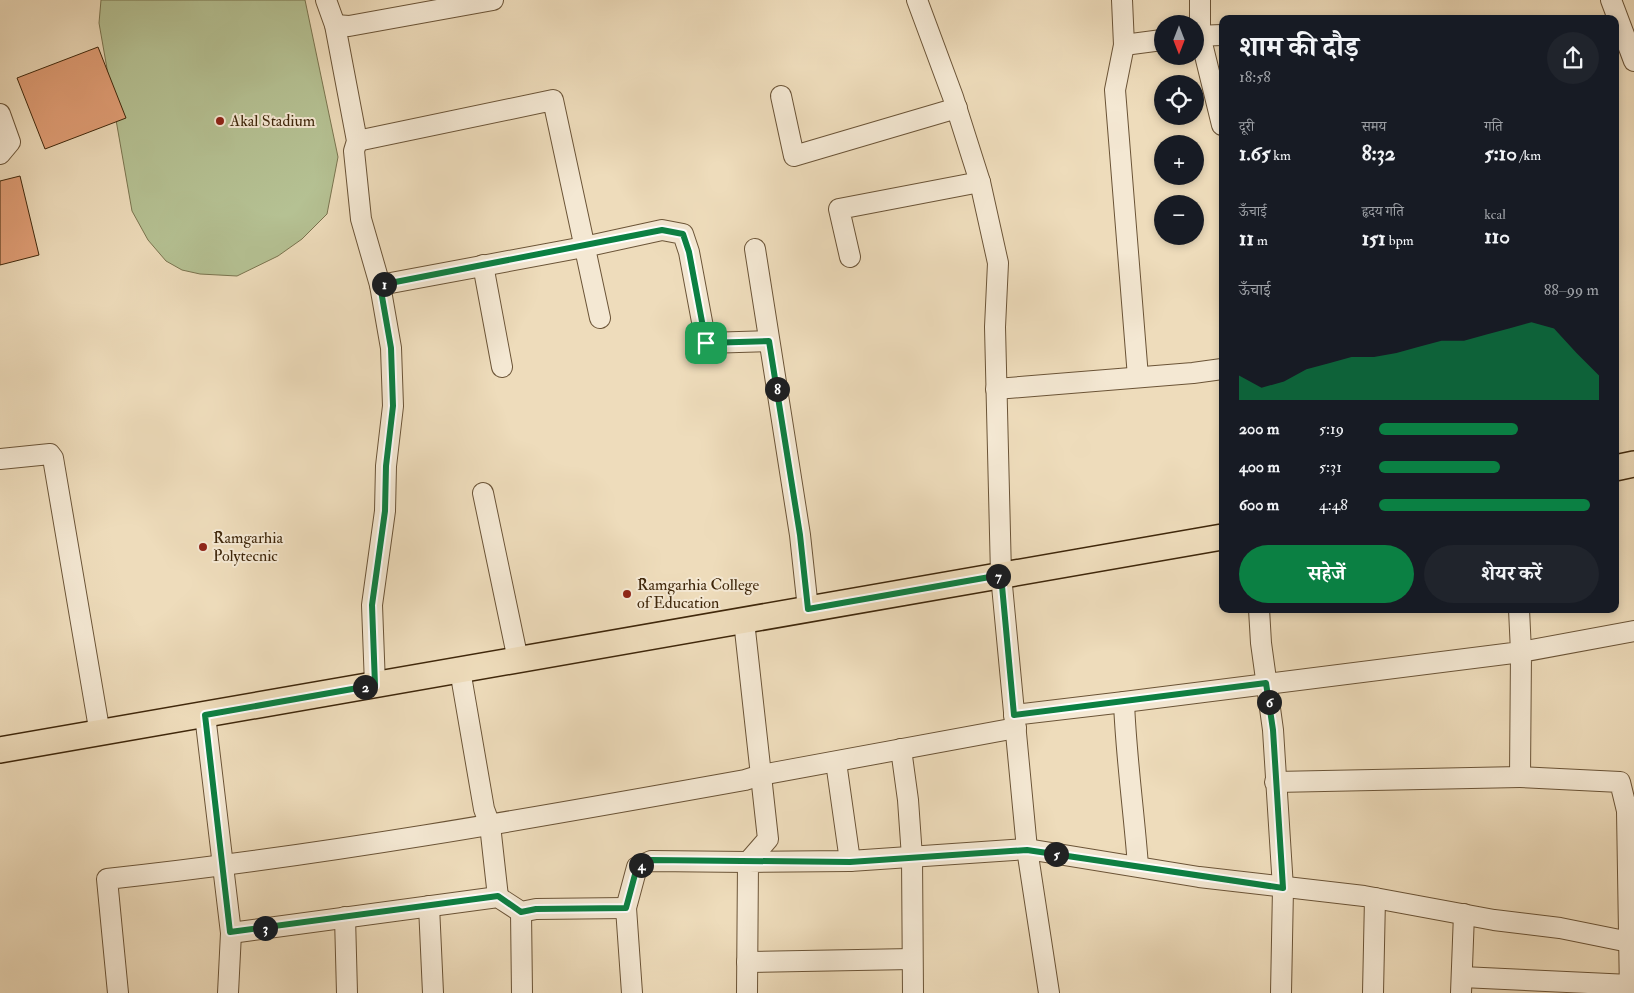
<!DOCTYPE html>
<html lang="hi">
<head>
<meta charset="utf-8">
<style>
	:root { --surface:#171b24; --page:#20242c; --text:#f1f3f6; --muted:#9ea1a6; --accent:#0b8043 }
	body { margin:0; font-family:"IM FELL Double Pica","Noto Serif Devanagari",serif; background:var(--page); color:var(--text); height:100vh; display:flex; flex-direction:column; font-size:19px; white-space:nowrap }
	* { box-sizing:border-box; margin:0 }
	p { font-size:16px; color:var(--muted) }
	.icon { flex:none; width:28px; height:28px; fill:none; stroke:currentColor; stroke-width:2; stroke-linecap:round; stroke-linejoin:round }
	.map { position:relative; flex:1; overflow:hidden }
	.side { position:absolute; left:1219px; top:15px; width:400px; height:598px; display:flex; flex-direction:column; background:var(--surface); border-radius:10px; box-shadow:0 2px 8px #0003 }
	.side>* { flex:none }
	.needle { width:32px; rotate:180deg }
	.fabs { position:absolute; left:1154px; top:15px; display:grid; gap:10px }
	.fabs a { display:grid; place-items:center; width:50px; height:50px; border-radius:50%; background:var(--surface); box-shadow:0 2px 8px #0003; font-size:25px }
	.pin { position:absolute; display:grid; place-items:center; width:42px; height:42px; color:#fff; margin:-21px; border-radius:10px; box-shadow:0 2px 8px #0006 }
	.km { position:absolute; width:25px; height:25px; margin:-12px; border-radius:50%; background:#222; color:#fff; font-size:14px; line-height:25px; text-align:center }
	.round { display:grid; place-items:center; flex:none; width:52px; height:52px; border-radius:26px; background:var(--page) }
	.overview { display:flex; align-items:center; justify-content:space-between; height:85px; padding:0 20px }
	h1 { font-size:28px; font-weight:700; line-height:38px }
	.metrics { display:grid; grid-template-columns:repeat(3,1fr); gap:8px; height:85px; padding:5px 20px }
	.metrics div { display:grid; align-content:center }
	.metrics b { font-size:21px; font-weight:700 }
	.metrics small { font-size:14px; font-weight:400 }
	.metrics p { font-size:14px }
	.chart { height:140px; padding:10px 20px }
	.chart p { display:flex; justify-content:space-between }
	.chart svg { width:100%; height:90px; margin-top:5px; fill:var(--accent); opacity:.7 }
	.action { display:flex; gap:10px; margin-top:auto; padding:10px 20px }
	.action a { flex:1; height:58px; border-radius:30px; background:var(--accent); color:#fff; font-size:20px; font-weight:700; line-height:58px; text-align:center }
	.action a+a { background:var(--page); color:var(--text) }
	ul { padding:0 20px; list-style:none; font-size:16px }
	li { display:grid; grid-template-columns:80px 60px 1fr; align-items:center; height:38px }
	li i { height:12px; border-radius:6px; background:var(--accent) }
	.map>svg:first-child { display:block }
	.green { fill:#b5c193; stroke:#7a744f }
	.building { fill:#e19e76; stroke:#3f270b }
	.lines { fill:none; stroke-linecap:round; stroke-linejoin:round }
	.minor-casing { stroke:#6b5437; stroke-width:22 }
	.major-casing { stroke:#3f270b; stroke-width:28 }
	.minor { stroke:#f4e8d3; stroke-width:20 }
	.major { stroke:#eedcbb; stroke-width:25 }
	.route-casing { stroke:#fff; stroke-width:10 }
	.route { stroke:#0b8043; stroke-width:6 }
	.poi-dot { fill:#8f2418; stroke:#f4e8d3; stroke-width:2 }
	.labels { text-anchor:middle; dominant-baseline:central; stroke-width:4; stroke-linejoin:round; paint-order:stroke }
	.poi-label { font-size:16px; fill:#3f270b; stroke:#f4e8d3; text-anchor:start }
</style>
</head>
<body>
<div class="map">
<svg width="1634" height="993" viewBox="0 0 1634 993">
	<rect width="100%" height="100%" fill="#eedcbb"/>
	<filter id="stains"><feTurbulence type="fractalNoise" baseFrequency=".004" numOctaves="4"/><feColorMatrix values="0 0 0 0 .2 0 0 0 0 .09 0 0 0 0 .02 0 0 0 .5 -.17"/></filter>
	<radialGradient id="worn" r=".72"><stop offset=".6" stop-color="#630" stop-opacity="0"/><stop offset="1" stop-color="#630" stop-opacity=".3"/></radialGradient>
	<!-- green -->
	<path class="green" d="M101 0H305L338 157 327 214 302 239 278 256 237 276 200 274 182 270 166 261 148 240 132 211 99 23Z"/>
	<!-- building -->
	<g class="building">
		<path d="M98 47 126 118 45 149 17 78Z"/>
		<path d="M20 176 39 255 0 265V181Z"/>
	</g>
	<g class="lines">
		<!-- minor casing -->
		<g class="minor-casing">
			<g id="minor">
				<path d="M326 0 335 25 357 141 354 151 361 219 380 285 391 348 393 406 386 466 385 511 372 605 375 685"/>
				<path d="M1122 0 1124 45 1115 90 1138 377"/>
				<path d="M1200 0V35L1222 125"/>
				<path d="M1611 0 1634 61"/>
				<path d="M335 25 349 26 493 0"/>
				<path d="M1195 36 1222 35"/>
				<path d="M1124 45 1162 40"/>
				<path d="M781 96 794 156 957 108"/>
				<path d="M0 114 10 142 0 154"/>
				<path d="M357 141 553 100 600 318"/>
				<path d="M755 249 800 535 808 609"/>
				<path d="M850 257 839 209 980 182"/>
				<path d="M483 265 502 367"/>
				<path d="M380 285 584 247 662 230 683 234 689 252 706 343 769 341"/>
				<path d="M996 389 1193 373 1222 369"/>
				<path d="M0 459 50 454 53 458 100 734"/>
				<path d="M483 493 518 660"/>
				<path d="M1259 609 1261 643 1273 730 1283 888 1281 993"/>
				<path d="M460 670 484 809 490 825 498 897"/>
				<path d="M1124 702 1521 652 1519 609"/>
				<path d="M205 715 231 933 228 993"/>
				<path d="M1014 715 1124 702C1126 757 1134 811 1138 866"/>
				<path d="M901 749 908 800 912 857 913 993"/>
				<path d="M836 762 850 861"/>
				<path d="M1520 777 1620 782 1627 811 1630 993"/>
				<path d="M1275 782 1520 777 1521 652 1634 631"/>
				<path d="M429 906 433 993"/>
				<path d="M521 912 522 993"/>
				<path d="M345 917 347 993"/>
				<path d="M231 933 498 897 521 912 536 909 626 908"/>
				<path d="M747 962 912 959"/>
				<path d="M1462 977 1630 985"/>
				<path d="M118 993 107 879C321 856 533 818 745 780L761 775 1016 728"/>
				<path d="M632 993 626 908 637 867 651 861 748 862 768 839 744 621"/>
				<path d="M747 993 748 862 850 861 1027 849 1001 575 995 327 998 263 980 182 953 97 917 0"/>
				<path d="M1049 993 1027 849 1199 877 1364 896 1494 920 1560 928 1634 943"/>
				<path d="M1373 993 1375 898"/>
				<path d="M1461 993 1464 914"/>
			</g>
		</g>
		<!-- major casing -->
		<g class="major-casing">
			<g id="major">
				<path d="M1615 468 1634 464"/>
				<path d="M0 750 1222 537"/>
			</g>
		</g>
		<!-- minor -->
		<use href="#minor" class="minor"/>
		<!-- major -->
		<use href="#major" class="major"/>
	</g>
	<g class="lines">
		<!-- route casing -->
		<g class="route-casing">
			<path id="route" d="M662 230 683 234 689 252 706 343 769 341 800 535 808 609 1001 575 1014 715 1266 683 1273 730 1283 888 1027 850 850 862 651 860 637 867 626 908 536 909 521 912 498 896 230 932 205 715 375 685 372 605 385 511 386 466 393 406 391 348 380 285Z"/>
		</g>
		<!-- route -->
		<use href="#route" class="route"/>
	</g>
	<!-- markers -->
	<g class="poi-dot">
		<circle cx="220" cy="121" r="5"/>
		<circle cx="203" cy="547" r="5"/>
		<circle cx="627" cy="594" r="5"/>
	</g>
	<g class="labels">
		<!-- poi labels -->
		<g class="poi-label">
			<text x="230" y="121">Akal Stadium</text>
			<text x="213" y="538">Ramgarhia<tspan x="213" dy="18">Polytecnic</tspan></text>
			<text x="637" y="585">Ramgarhia College<tspan x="637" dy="18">of Education</tspan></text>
		</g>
	</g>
	<rect width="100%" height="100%" filter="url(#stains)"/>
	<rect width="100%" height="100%" fill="url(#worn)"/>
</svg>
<div class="fabs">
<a><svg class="needle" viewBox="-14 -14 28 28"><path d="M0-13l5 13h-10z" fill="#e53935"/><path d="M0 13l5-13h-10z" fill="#9ea1a6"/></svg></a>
<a><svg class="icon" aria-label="locate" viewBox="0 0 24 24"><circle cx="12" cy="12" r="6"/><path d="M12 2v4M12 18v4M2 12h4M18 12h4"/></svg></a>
<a>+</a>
<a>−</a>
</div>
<div class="pin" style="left:706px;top:343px;background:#1e9e55"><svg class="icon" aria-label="arrive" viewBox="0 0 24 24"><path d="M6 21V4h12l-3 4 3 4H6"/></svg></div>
<b class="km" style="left:384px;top:284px">1</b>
<b class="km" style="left:365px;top:687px">2</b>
<b class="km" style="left:265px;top:928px">3</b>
<b class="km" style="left:641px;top:865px">4</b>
<b class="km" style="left:1056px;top:854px">5</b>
<b class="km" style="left:1269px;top:702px">6</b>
<b class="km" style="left:998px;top:576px">7</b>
<b class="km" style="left:777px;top:389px">8</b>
<section class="side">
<div class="overview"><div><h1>शाम की दौड़</h1><p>18:58</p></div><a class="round"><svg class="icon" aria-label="share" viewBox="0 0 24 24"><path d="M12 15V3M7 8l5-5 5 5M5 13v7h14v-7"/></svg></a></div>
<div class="metrics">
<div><p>दूरी</p><b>1.65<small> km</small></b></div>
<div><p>समय</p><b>8:32</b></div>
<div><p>गति</p><b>5:10<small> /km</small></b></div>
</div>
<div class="metrics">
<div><p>ऊँचाई</p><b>11<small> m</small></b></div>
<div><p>हृदय गति</p><b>151<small> bpm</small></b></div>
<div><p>kcal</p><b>110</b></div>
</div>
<div class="chart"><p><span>ऊँचाई</span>88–99 m</p>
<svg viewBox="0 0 160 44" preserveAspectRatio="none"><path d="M0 44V32L10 38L20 35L30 29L40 26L50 23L60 23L70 21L80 18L90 15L100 15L110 12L120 9L130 6L140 9L150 21L160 32V44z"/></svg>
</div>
<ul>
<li><b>200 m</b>5:19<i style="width:63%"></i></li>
<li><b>400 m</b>5:31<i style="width:55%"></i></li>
<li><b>600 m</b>4:48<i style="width:96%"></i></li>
</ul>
<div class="action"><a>सहेजें</a><a>शेयर करें</a></div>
</section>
</div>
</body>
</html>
